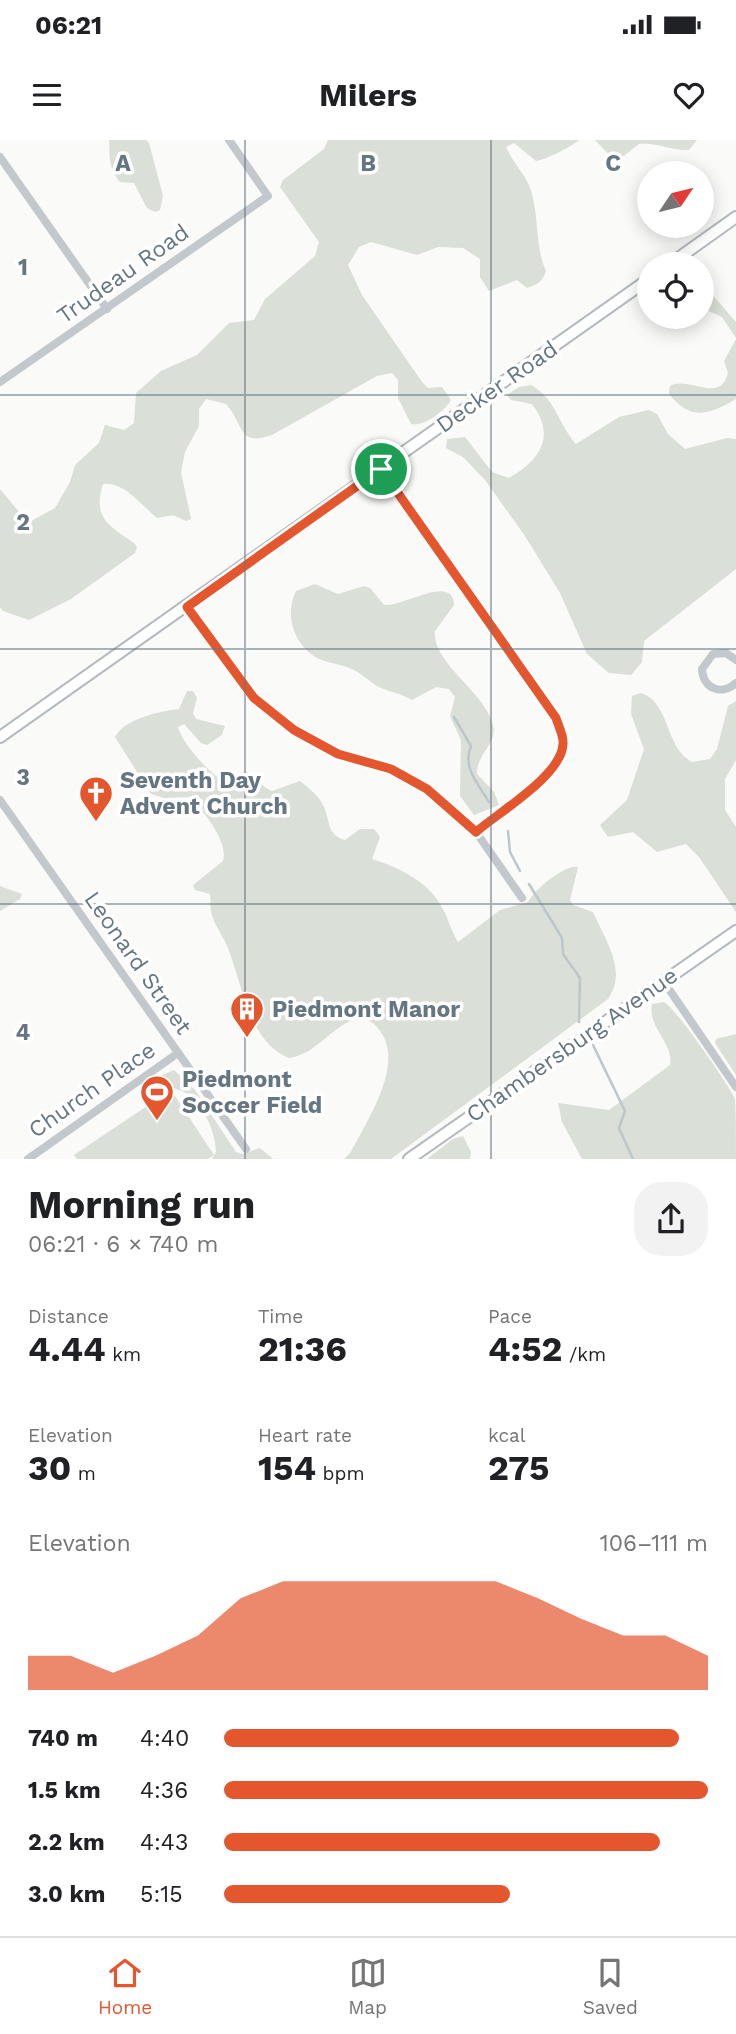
<!DOCTYPE html>
<html lang="en">
<head>
<meta charset="utf-8">
<style>
	:root { --surface:#fff; --page:#f2f2f2; --text:#202124; --muted:#757577; --line:#e0e0e0; --accent:#e4572e }
	body { margin:0; font-family:"Work Sans",sans-serif; background:var(--page); color:var(--text); height:100vh; display:flex; flex-direction:column; font-size:26px; white-space:nowrap }
	* { box-sizing:border-box; margin:0 }
	p { font-size:23px; color:var(--muted) }
	.icon { flex:none; width:38px; height:38px; fill:none; stroke:currentColor; stroke-width:2; stroke-linecap:round; stroke-linejoin:round }
	.map { position:relative; height:1019px; overflow:hidden }
	.sheet { display:flex; flex-direction:column; background:var(--surface); flex:1 }
	.sheet>* { flex:none }
	.needle { width:46px; rotate:55deg }
	.tools { position:absolute; left:637px; top:21px; display:grid; gap:14px }
	.tools a { display:grid; place-items:center; width:77px; height:77px; border-radius:50%; background:var(--surface); box-shadow:0 4px 18px #0003; font-size:35px }
	.pin { position:absolute; display:grid; place-items:center; width:60px; height:60px; color:#fff; margin:-30px; border:4px solid #fff; border-radius:50%; box-shadow:0 2px 7px #0007 }
	.round { display:grid; place-items:center; flex:none; width:74px; height:74px; border-radius:28px; background:var(--page) }
	.headline { display:flex; align-items:center; justify-content:space-between; height:119px; padding:0 28px }
	h1 { font-size:38px; font-weight:700; line-height:52px }
	.stats { display:grid; grid-template-columns:repeat(3,1fr); gap:10px; height:119px; padding:7px 28px }
	.stats div { display:grid; align-content:center }
	.stats b { font-size:35px; font-weight:700 }
	.stats small { font-size:19px; font-weight:400 }
	.stats p { font-size:19px }
	.chart { height:196px; padding:14px 28px }
	.chart p { display:flex; justify-content:space-between }
	.chart svg { width:100%; height:126px; margin-top:7px; fill:var(--accent); opacity:.7 }
	ul { padding:0 28px; list-style:none; font-size:23px }
	li { display:grid; grid-template-columns:112px 84px 1fr; align-items:center; height:52px }
	li i { height:18px; border-radius:9px; background:var(--accent) }
	.status { display:flex; justify-content:space-between; align-items:center; height:49px; padding:0 35px; background:var(--surface); direction:ltr }
	.status svg { height:19px; fill:currentColor }
	header { display:flex; justify-content:space-between; align-items:center; height:91px; padding:0 28px; background:var(--surface); font-size:32px; font-weight:700 }
	.tab-bar { display:flex; justify-content:space-around; align-items:center; height:98px; border-top:2px solid var(--line); background:var(--surface); font-size:19px; color:var(--muted) }
	.tab-bar a { display:grid; justify-items:center; gap:4px }
	.tab-bar .current { color:var(--accent) }
	.map>svg:first-child { display:block }
	.green { fill:#dadfd7 }
	.lines { fill:none; stroke-linecap:round; stroke-linejoin:round }
	.stream { stroke:#bbc7cb; stroke-width:2.5 }
	.secondary-casing { stroke:#b3babf; stroke-width:14 }
	.street { stroke:#c3c8cc; stroke-width:8 }
	.secondary { stroke:#fff; stroke-width:10 }
	.route-casing { stroke:#fff; stroke-width:14 }
	.route { stroke:#e4572e; stroke-width:9 }
	.grid { fill:none; stroke:#657683; stroke-width:2; stroke-opacity:0.55 }
	.labels { text-anchor:middle; dominant-baseline:central; stroke-width:7; stroke-linejoin:round; paint-order:stroke }
	.street-label { font-size:23px; fill:#657683; stroke:#fff }
	.poi-label { font-size:23px; font-weight:bold; fill:#657683; stroke:#fff; text-anchor:start }
	.grid-label { font-size:23px; text-anchor:middle; font-weight:bold; fill:#657683; stroke:#fff; stroke-width:7; stroke-linejoin:round; paint-order:stroke }
</style>
</head>
<body>
<div class="status"><b>06:21</b><svg viewBox="0 0 49 12"><path d="M0 12V9h3v3zM5 12V6h3v6zM10 12V3h3v9zM15 12V0h3v12zM26 1h20v11H26zM47 4h2v5h-2z"/></svg></div>
<header><svg class="icon" aria-label="menu" viewBox="0 0 24 24"><path d="M4 6h16M4 12h16M4 18h16"/></svg>Milers<svg class="icon" aria-label="heart" viewBox="0 0 24 24"><path d="M12 20l-8-8c-3-5 5-10 8-4 3-6 11-1 8 4z"/></svg></header>
<div class="map">
<svg width="736" height="1019" viewBox="0 0 736 1019">
	<rect width="100%" height="100%" fill="#fafaf8"/>
	<!-- green -->
	<g class="green">
		<path d="M109 0H146L149 3 163 56 160 70 155 72 147 68 134 43 120 42C108 28 110 16 109 0Z"/>
		<path d="M328 0H579C573 6 545 20 536 21L514 3 506 7C512 21 523 32 529 45 540 73 534 105 546 131 542 142 538 144 527 148L517 140 489 151 480 137V119L463 108 438 107 417 115 371 102 359 107 348 125 362 155 422 242 428 248 442 247 451 260C445 271 424 287 411 284L398 258V240L392 233 377 236 272 295C237 307 245 285 226 264L206 259 199 269V286L185 312 181 332 191 379 186 381 173 375 157 378C142 366 124 341 103 344 92 379 110 386 134 403L137 407 135 413 71 459 29 480 3 471 0 467V349L25 379 33 380 55 368 70 342 75 325 99 303 105 285 124 290 134 283 136 253 161 231 197 215 229 183 254 180 265 159 315 116 319 102 280 47 283 40 324 9Z"/>
		<path d="M595 0H697L689 10C672 11 657 2 639 4L616 22Z"/>
		<path d="M705 151H709L736 182V198L722 177 702 168Z"/>
		<path d="M736 199V259C710 274 691 282 669 254L670 246C689 235 720 265 728 233L724 221Z"/>
		<path d="M531 245C556 259 558 284 576 304L619 277 649 270 657 274 668 294 685 309 727 298 736 299V429L644 501 642 522 631 535 609 533 587 514 560 453 525 396 485 340 463 317 446 308 447 299 465 297 492 332 509 338C541 320 556 295 532 264L511 260 507 255 519 247Z"/>
		<path d="M315 444 338 454 364 446 370 448 384 465C403 467 453 433 454 465L435 491C432 524 484 550 493 585 498 604 476 614 477 634L494 652 499 665 474 675 460 656 461 600 450 576 455 557 449 549 436 547 412 560C401 553 388 552 377 546 369 541 362 534 354 530 343 524 329 524 317 518 294 505 284 475 296 451Z"/>
		<path d="M187 551H193L197 558 193 573 196 579 225 586 222 595 207 605 201 603 184 584 178 587C182 604 210 633 224 642L245 631C256 636 261 647 272 651L300 641C308 647 320 657 324 667 330 681 327 695 345 700L360 689H374L380 697 372 719C395 726 425 740 438 761 447 773 450 789 458 802L500 770 528 762C534 750 565 724 578 727L570 760 573 765 593 772C605 800 628 830 608 859L391 1019H344L351 1012C367 980 408 921 377 887 371 880 362 876 353 880 329 889 316 914 289 918 248 902 242 841 227 806 222 794 213 783 211 771 210 765 211 760 210 754L195 750 193 745 223 721C229 701 203 672 191 657L164 658 151 654 115 597C124 579 160 571 179 569Z"/>
		<path d="M641 553C671 563 664 607 692 622L710 619 717 609 728 566 736 561V620L725 639V670L736 687V772L699 717 686 704 657 712 633 692 608 697 600 685 627 660 644 609 631 574 632 556Z"/>
		<path d="M0 746 22 754 20 759 0 771Z"/>
		<path d="M664 862C675 867 729 945 735 959 736 974 736 1002 736 1019H582L562 982 558 963 609 970 670 925C674 903 647 887 652 864Z"/>
		<path d="M736 894V935L715 903 716 899Z"/>
		<path d="M174 930 195 950 236 1012 242 1014 260 1008 273 1019H212L216 1012C216 993 203 963 186 953 177 948 167 948 159 942L160 936Z"/>
		<path d="M171 950 214 1015 208 1019H77L74 1015Z"/>
		<path d="M463 996 471 1012 470 1019H427L453 999Z"/>
	</g>
	<g class="lines">
		<!-- stream -->
		<g class="stream">
			<path d="M454 577 471 606C462 627 478 644 489 662"/>
			<path d="M508 691 510 712 520 731"/>
			<path d="M529 744 562 798 563 814 580 838 579 882"/>
			<path d="M593 905 625 971 619 988 633 1019"/>
		</g>
		<!-- secondary casing -->
		<g class="secondary-casing">
			<g id="secondary">
				<path d="M670 124 736 77"/>
				<path d="M0 597 649 139"/>
				<path d="M409 1019 736 791"/>
			</g>
		</g>
		<!-- street -->
		<g class="street">
			<path d="M0 17 107 169"/>
			<path d="M0 242 268 56 229 0"/>
			<path d="M381 329 556 577C558 585 564 596 564 604 562 635 499 672 476 692"/>
			<path d="M187 467 254 558 294 590 338 614 391 629 427 649 476 692 522 758"/>
			<path d="M736 520 726 513 713 514 702 529C703 549 722 556 736 543"/>
			<path d="M0 660 246 1009"/>
			<path d="M664 842 736 947"/>
			<path d="M28 1019 178 913"/>
		</g>
		<!-- secondary -->
		<use href="#secondary" class="secondary"/>
	</g>
	<g class="lines">
		<!-- route casing -->
		<g class="route-casing">
			<path id="route" d="M381 329 556 578C558 585 564 596 563 604 562 635 499 672 476 692L427 649 391 629 338 614 294 590 254 558 187 467Z"/>
		</g>
		<!-- route -->
		<use href="#route" class="route"/>
	</g>
	<!-- grid -->
	<path class="grid" d="M245 0V1019M491 0V1019M0 255H736M0 509H736M0 764H736"/>
	<!-- icons -->
	<defs>
		<g id="church-pin" transform="scale(1.75)"><path d="M0 17L-7.5 6A9.5 9.5 0 1 1 7.5 6Z" fill="#e4572e" stroke="#fff"/><path d="M-1.2-6h2.4v3.5h3.3v2.4h-3.3V6h-2.4V-.1h-3.3v-2.4h3.3Z" fill="#fff"/></g>
		<g id="building-pin" transform="scale(1.75)"><path d="M0 17L-7.5 6A9.5 9.5 0 1 1 7.5 6Z" fill="#e4572e" stroke="#fff"/><path d="M-4-6H4V6H1V3H-1V6H-4ZM-2.5-4.3h1.7v1.8h-1.7ZM.8-4.3h1.7v1.8H.8ZM-2.5-1h1.7V.8h-1.7ZM.8-1h1.7V.8H.8Z" fill="#fff"/></g>
		<g id="stadium-pin" transform="scale(1.75)"><path d="M0 17L-7.5 6A9.5 9.5 0 1 1 7.5 6Z" fill="#e4572e" stroke="#fff"/><path d="M0-5a6.5 5 0 1 0 0 10a6.5 5 0 1 0 0-10ZM-3.5-1.8h7v3.6h-7Z" fill="#fff"/></g>
	</defs>
	<g fill-rule="evenodd">
		<use href="#church-pin" x="96" y="653"/>
		<use href="#building-pin" x="247" y="869"/>
		<use href="#stadium-pin" x="157" y="952"/>
	</g>
	<g class="labels">
		<!-- street labels -->
		<g class="street-label">
			<text transform="translate(123 134) rotate(-35)">Trudeau Road</text>
			<text transform="translate(497 247) rotate(-35)">Decker Road</text>
			<text transform="translate(138 823) rotate(55)">Leonard Street</text>
			<text transform="translate(572 905) rotate(-35)">Chambersburg Avenue</text>
			<text transform="translate(92 950) rotate(-35)">Church Place</text>
		</g>
		<!-- poi labels -->
		<g class="poi-label">
			<text x="120" y="640">Seventh Day<tspan x="120" dy="26">Advent Church</tspan></text>
			<text x="272" y="869">Piedmont Manor</text>
			<text x="182" y="939">Piedmont<tspan x="182" dy="26">Soccer Field</tspan></text>
		</g>
	</g>
	<g class="grid-label">
		<text x="123" y="31">A</text>
		<text x="368" y="31">B</text>
		<text x="613" y="31">C</text>
		<text x="23" y="135">1</text>
		<text x="23" y="390">2</text>
		<text x="23" y="645">3</text>
		<text x="23" y="900">4</text>
	</g>
</svg>
<div class="tools">
<a><svg class="needle" viewBox="-14 -14 28 28"><path d="M0-13l5 13h-10z" fill="#e53935"/><path d="M0 13l5-13h-10z" fill="#757577"/></svg></a>
<a><svg class="icon" aria-label="locate" viewBox="0 0 24 24"><circle cx="12" cy="12" r="6"/><path d="M12 2v4M12 18v4M2 12h4M18 12h4"/></svg></a>
</div>
<div class="pin" style="left:381px;top:329px;background:#1e9e55"><svg class="icon" aria-label="arrive" viewBox="0 0 24 24"><path d="M6 21V4h12l-3 4 3 4H6"/></svg></div>
</div>
<section class="sheet">
<div class="headline"><div><h1>Morning run</h1><p>06:21 · 6 × 740 m</p></div><a class="round"><svg class="icon" aria-label="share" viewBox="0 0 24 24"><path d="M12 15V3M7 8l5-5 5 5M5 13v7h14v-7"/></svg></a></div>
<div class="stats">
<div><p>Distance</p><b>4.44<small> km</small></b></div>
<div><p>Time</p><b>21:36</b></div>
<div><p>Pace</p><b>4:52<small> /km</small></b></div>
</div>
<div class="stats">
<div><p>Elevation</p><b>30<small> m</small></b></div>
<div><p>Heart rate</p><b>154<small> bpm</small></b></div>
<div><p>kcal</p><b>275</b></div>
</div>
<div class="chart"><p><span>Elevation</span>106–111 m</p>
<svg viewBox="0 0 160 44" preserveAspectRatio="none"><path d="M0 44V32L10 32L20 38L30 32L40 25L50 12L60 6L70 6L80 6L90 6L100 6L110 6L120 12L130 19L140 25L150 25L160 32V44z"/></svg>
</div>
<ul>
<li><b>740 m</b>4:40<i style="width:94%"></i></li>
<li><b>1.5 km</b>4:36<i style="width:100%"></i></li>
<li><b>2.2 km</b>4:43<i style="width:90%"></i></li>
<li><b>3.0 km</b>5:15<i style="width:59%"></i></li>
</ul>
</section>
<nav class="tab-bar">
<a class="current"><svg class="icon" aria-label="home" viewBox="0 0 24 24"><path d="M3 11l9-7 9 7M6 9v11h12V9"/></svg>Home</a>
<a><svg class="icon" aria-label="map" viewBox="0 0 24 24"><path d="M3 6l6-2 6 2 6-2v14l-6 2-6-2-6 2zM9 4v14M15 6v14"/></svg>Map</a>
<a><svg class="icon" aria-label="saved" viewBox="0 0 24 24"><path d="M7 4h10v16l-5-4-5 4z"/></svg>Saved</a>
</nav>
</body>
</html>
